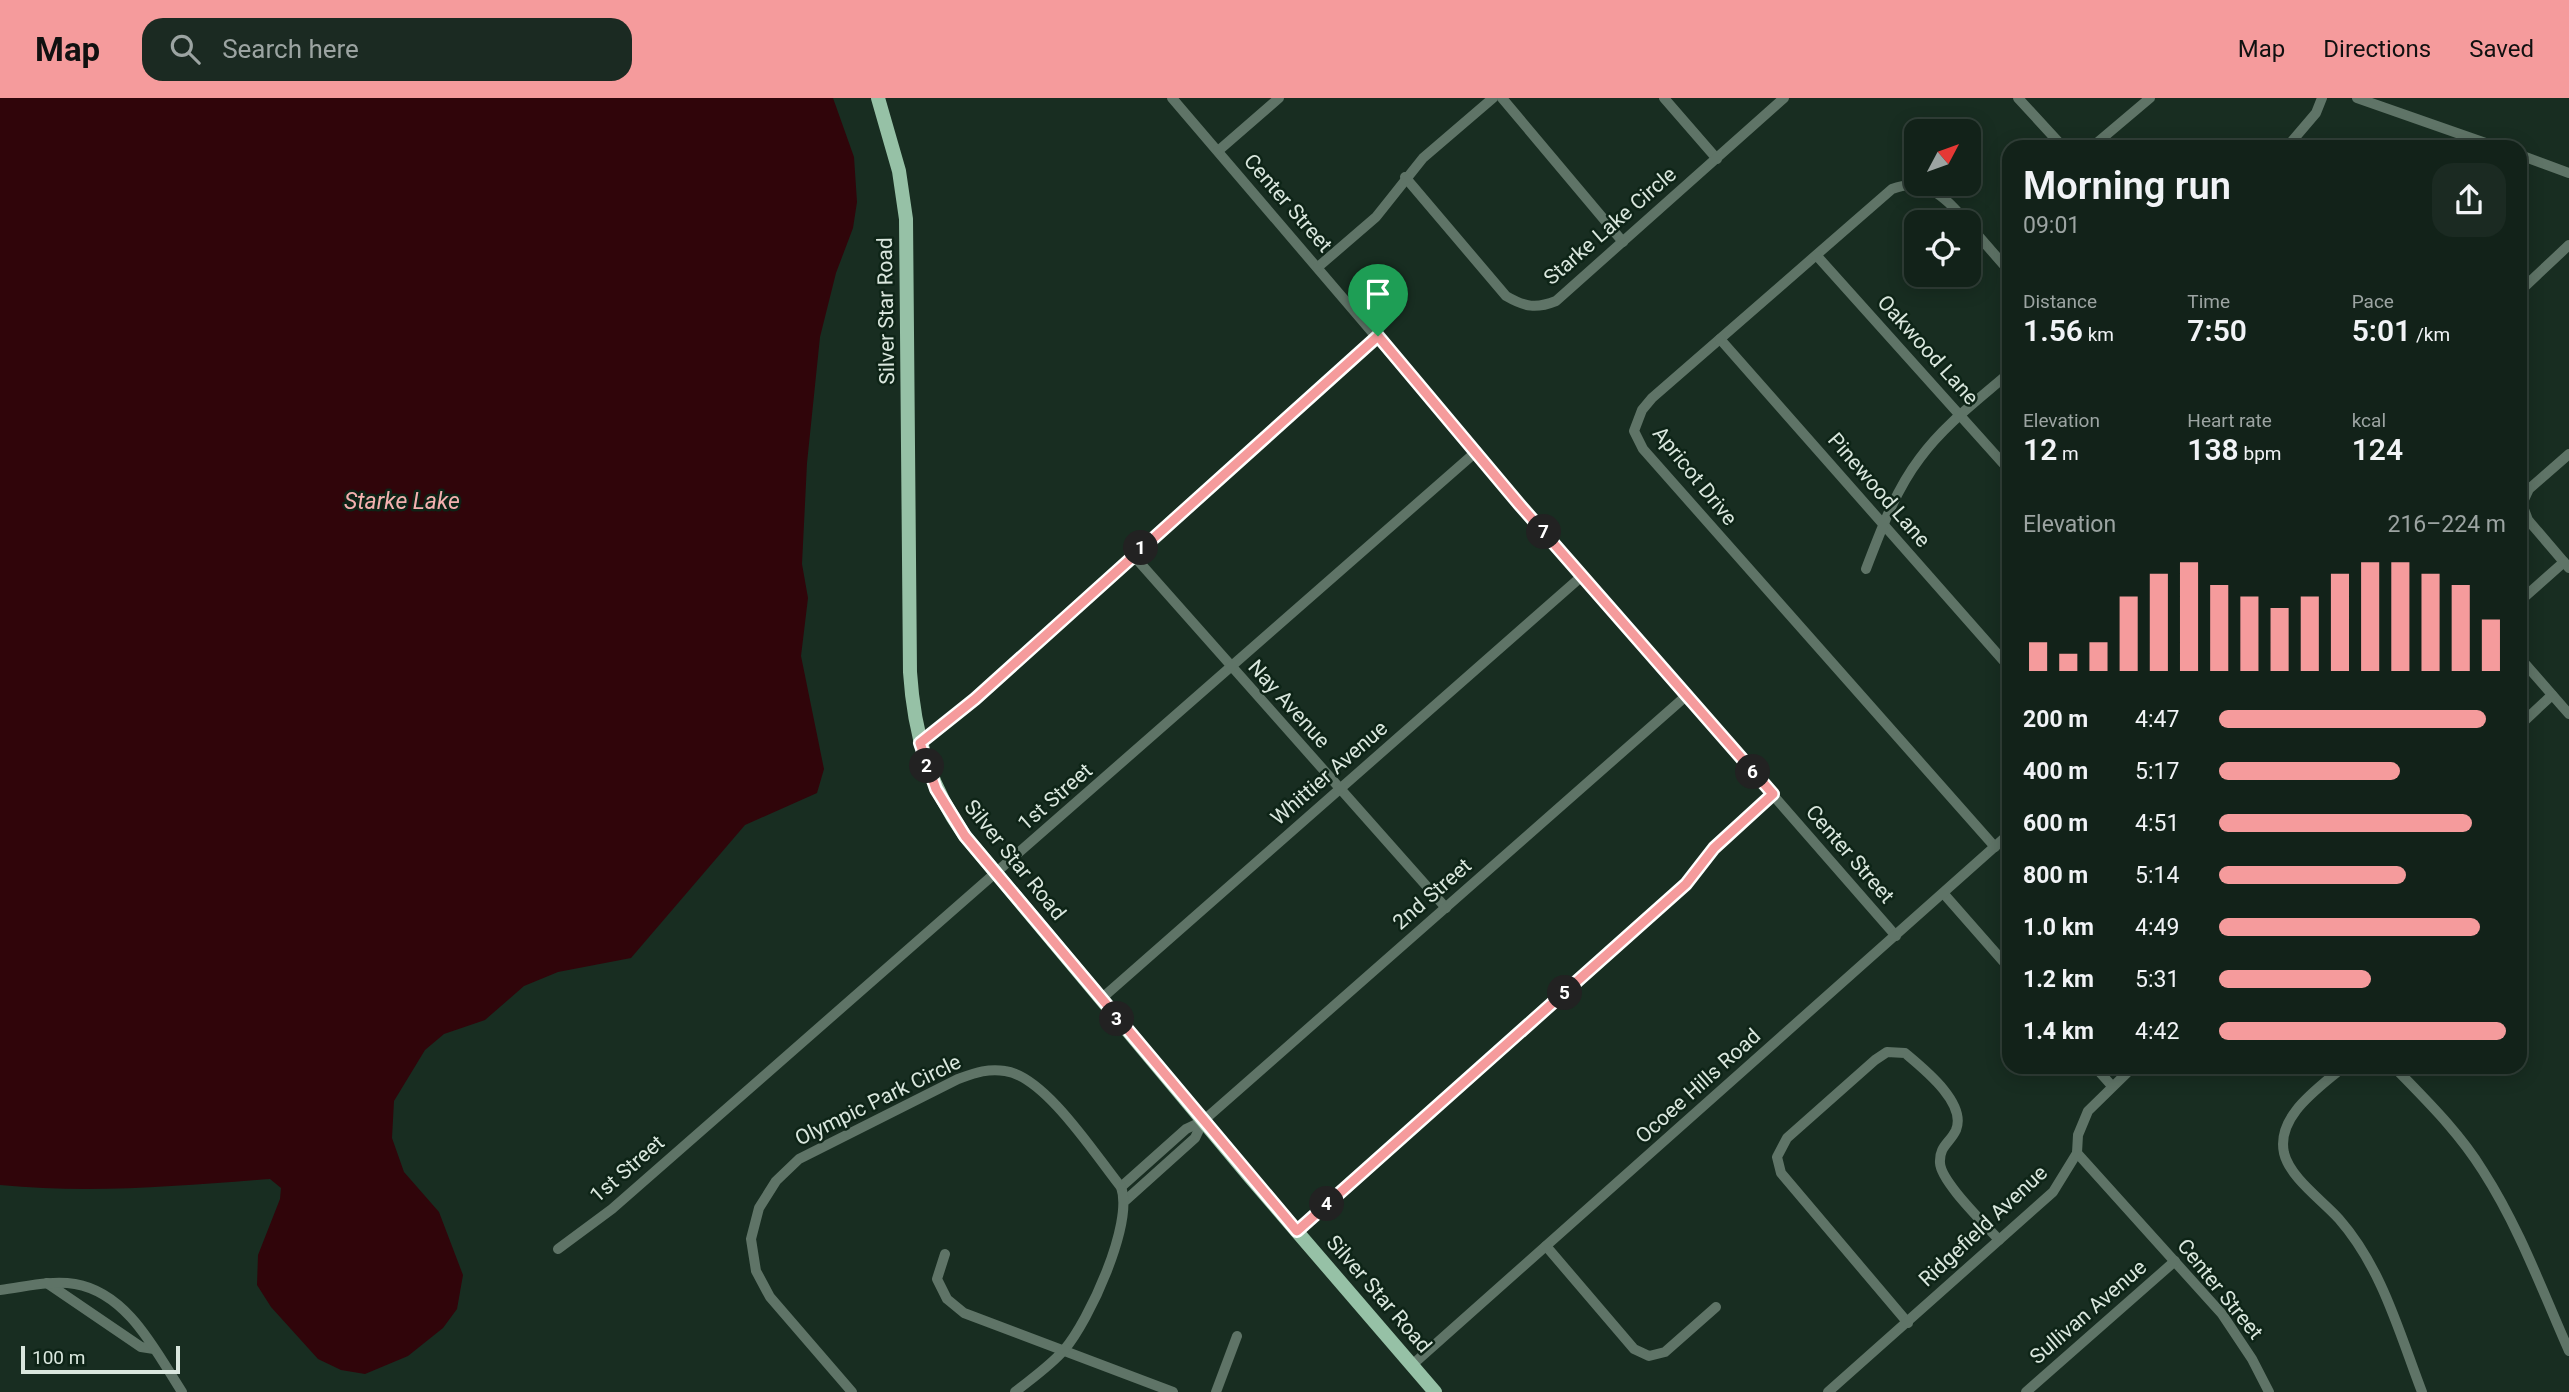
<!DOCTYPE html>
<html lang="en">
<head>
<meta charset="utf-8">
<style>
	:root { --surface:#122219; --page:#1b2a22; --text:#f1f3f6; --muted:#9ca4a2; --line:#313f38; --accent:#f59b9c }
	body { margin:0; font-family:Roboto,sans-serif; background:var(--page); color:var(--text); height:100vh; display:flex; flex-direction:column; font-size:26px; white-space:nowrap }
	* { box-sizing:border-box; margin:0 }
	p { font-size:23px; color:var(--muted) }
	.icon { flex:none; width:38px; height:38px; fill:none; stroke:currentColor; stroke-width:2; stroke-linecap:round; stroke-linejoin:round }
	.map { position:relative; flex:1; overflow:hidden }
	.sheet { position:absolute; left:2002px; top:42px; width:525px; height:934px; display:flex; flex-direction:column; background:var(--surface); border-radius:21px; box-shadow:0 4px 18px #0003,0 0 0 2px var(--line) }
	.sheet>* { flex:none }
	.needle { width:46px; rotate:49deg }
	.fabs { position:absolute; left:1904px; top:21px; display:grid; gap:14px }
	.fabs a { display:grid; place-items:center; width:77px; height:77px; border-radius:14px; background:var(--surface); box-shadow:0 4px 18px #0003,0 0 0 2px var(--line); font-size:35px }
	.scale { position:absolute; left:21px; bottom:18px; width:159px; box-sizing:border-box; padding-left:7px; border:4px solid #dae7de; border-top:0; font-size:19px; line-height:24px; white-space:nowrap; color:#dae7de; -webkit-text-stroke:5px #0e2417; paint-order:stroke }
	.pin { position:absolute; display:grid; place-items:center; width:60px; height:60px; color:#fff; margin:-72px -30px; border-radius:50% 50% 50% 0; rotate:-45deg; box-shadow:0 0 7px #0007 }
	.pin .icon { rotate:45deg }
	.km { position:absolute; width:35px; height:35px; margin:-18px; border-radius:50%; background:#222; color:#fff; font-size:19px; line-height:35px; text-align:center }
	.round { display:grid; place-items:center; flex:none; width:74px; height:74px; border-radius:21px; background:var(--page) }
	.head { display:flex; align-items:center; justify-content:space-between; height:119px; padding:0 21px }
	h1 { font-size:38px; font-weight:600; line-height:52px }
	.stats { display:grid; grid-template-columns:repeat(3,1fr); gap:10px; height:119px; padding:7px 21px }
	.stats div { display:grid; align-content:center }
	.stats b { font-size:30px; font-weight:600 }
	.stats small { font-size:19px; font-weight:400 }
	.stats p { font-size:19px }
	.chart { height:196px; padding:14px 21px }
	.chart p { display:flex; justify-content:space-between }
	.chart svg { width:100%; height:126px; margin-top:7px; stroke:var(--accent); stroke-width:6 }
	ul { padding:0 21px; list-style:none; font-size:23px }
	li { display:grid; grid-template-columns:112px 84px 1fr; align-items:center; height:52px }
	li i { height:18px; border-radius:9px; background:var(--accent) }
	header { display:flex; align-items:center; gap:42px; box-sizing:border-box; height:98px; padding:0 35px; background:var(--accent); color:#111 }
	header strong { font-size:33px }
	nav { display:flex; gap:38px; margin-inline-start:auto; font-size:24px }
	.search { width:490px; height:63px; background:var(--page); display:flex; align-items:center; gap:18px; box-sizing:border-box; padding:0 24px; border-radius:21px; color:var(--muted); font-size:26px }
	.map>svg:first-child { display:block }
	.water { fill:#30050a }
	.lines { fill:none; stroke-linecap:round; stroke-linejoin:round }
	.minor { stroke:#5f7467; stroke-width:10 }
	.major { stroke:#96c1a6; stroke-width:14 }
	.route-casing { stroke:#fff; stroke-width:14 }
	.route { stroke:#f59b9c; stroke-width:9 }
	.labels { text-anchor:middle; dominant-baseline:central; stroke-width:5; stroke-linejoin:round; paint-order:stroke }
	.street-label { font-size:21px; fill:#dae7de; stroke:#0e2417 }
	.water-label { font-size:23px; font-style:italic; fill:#f5b1b0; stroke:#0e2417 }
</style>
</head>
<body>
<header>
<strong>Map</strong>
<div class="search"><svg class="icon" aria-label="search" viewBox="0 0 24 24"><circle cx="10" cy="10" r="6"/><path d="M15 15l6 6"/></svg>Search here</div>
<nav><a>Map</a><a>Directions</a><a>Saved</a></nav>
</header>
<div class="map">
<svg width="2569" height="1294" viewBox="0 0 2569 1294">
	<rect width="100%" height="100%" fill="#182d21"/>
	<!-- water -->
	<path class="water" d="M0 0H833L854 59 857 104 853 130 836 175 820 239 807 365 802 466 808 500 801 558 824 671 817 695 745 727 631 860 558 874 524 888 485 922 444 936 425 952 394 1003 392 1040 404 1074 439 1114 463 1177 457 1211 443 1230 408 1258 365 1276 341 1272 318 1261 271 1209 257 1187 258 1157 280 1101 281 1090 270 1081C180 1088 91 1096 0 1087Z"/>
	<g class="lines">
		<!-- minor -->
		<g class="minor">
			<path d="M1172 0 1519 406 1896 838"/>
			<path d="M1502 0 1623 144"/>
			<path d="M1664 0 1717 61"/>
			<path d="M2018 0 2063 49"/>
			<path d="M2357 0 2497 49"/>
			<path d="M2092 49 2150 0"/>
			<path d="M2287 49 2316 15 2322 0"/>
			<path d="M1218 53 1279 0"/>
			<path d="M2520 57 2569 75"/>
			<path d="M1405 79 1506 198C1525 209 1536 211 1556 203L1784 0"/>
			<path d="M1967 124C1945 100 1927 78 1892 91L1652 300 1642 312 1634 333 1643 351 1995 749"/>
			<path d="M1969 127 2009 173"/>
			<path d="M1817 158 2009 372"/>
			<path d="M1318 169 1376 119 1423 60 1493 0"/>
			<path d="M2520 193 2569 147"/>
			<path d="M1720 241 2009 569"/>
			<path d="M2569 356 2529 391 2522 406 2528 422 2569 470"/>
			<path d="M1133 457 1446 810"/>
			<path d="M1866 471C1881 432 1895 393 1920 360 1944 327 1979 301 2009 275"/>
			<path d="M2520 503 2564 464"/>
			<path d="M2520 560 2569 616"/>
			<path d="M2520 627 2552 597"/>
			<path d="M920 645 975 601 1378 238"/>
			<path d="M1944 796 2009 870"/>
			<path d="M1101 901 1582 478"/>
			<path d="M2096 970 2112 988"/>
			<path d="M2342 970C2319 990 2276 1018 2284 1055 2290 1080 2322 1102 2339 1121 2382 1170 2399 1234 2422 1294"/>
			<path d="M2395 970C2426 1002 2459 1034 2483 1073 2519 1129 2542 1192 2569 1253"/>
			<path d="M2077 1055 2222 1216 2252 1261 2269 1294"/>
			<path d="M1121 1089 1186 1031 1203 1023 1686 598"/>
			<path d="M1126 1102 1195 1040 1203 1023"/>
			<path d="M1297 1133 1686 786 1714 750 1773 697"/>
			<path d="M1546 1148 1634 1251 1649 1258 1665 1254 1716 1209"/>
			<path d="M558 1151 612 1111 1477 353"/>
			<path d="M945 1156 937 1181 947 1201 964 1215 1173 1294"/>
			<path d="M47 1185 141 1249 154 1251"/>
			<path d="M0 1192C25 1189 50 1182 75 1186 128 1195 156 1254 182 1294"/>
			<path d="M1908 1225 1781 1075 1777 1059 1787 1040 1875 962 1887 954 1905 955C1924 971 1967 1005 1956 1032 1950 1045 1939 1048 1940 1065 1941 1084 1985 1126 1999 1142"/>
			<path d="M1412 1267 2009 736"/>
			<path d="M852 1294 770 1199 756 1173 751 1141 759 1110 776 1083 799 1061 958 981C975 975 988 970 1005 973 1045 978 1096 1058 1121 1089 1134 1125 1089 1223 1064 1252 1050 1268 1031 1281 1015 1294"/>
			<path d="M1216 1294 1237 1238"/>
			<path d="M1828 1294 2053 1094 2077 1055 2078 1037 2088 1013 2132 970"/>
			<path d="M2026 1294 2175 1163"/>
		</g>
		<!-- major -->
		<path class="major" d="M878 0 899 73 906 121 910 574C914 636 929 687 965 738L1250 1079 1435 1294"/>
	</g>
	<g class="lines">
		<!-- route casing -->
		<g class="route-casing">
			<path id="route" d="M1378 238 1519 406 1773 696 1714 750 1686 786 1297 1133 965 738 936 691 920 645 975 601Z"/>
		</g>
		<!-- route -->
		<use href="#route" class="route"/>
	</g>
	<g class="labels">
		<!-- street labels -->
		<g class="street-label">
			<text transform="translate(1288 105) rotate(49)">Center Street</text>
			<text transform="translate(1610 128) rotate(-41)">Starke Lake Circle</text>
			<text transform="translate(886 213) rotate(-91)">Silver Star Road</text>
			<text transform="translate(1928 252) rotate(48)">Oakwood Lane</text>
			<text transform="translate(1695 378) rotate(51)">Apricot Drive</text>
			<text transform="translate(1879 392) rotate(49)">Pinewood Lane</text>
			<text transform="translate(1289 606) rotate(48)">Nay Avenue</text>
			<text transform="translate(1329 675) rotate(-41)">Whittier Avenue</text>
			<text transform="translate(1055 699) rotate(-41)">1st Street</text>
			<text transform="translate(1850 756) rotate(49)">Center Street</text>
			<text transform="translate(1015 762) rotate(51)">Silver Star Road</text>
			<text transform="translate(1432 796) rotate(-41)">2nd Street</text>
			<text transform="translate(1698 988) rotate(-42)">Ocoee Hills Road</text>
			<text transform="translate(878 1002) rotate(-26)">Olympic Park Circle</text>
			<text transform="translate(627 1071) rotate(-41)">1st Street</text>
			<text transform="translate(1983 1128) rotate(-43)">Ridgefield Avenue</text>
			<text transform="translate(2220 1191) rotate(51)">Center Street</text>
			<text transform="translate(1379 1196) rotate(49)">Silver Star Road</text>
			<text transform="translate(2088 1214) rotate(-41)">Sullivan Avenue</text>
		</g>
		<!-- water labels -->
		<g class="water-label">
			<text x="402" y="403">Starke Lake</text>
		</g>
	</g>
</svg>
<div class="fabs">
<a><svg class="needle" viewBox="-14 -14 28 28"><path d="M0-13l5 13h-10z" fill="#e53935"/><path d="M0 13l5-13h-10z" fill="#9ca4a2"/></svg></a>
<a><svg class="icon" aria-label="locate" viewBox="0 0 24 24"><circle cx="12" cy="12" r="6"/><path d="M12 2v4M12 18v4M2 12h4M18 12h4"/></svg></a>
</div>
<div class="scale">100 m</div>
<div class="pin" style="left:1378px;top:238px;background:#1e9e55"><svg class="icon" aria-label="arrive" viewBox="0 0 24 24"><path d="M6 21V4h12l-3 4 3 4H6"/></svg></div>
<b class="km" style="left:1141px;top:450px">1</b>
<b class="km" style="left:927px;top:668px">2</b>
<b class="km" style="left:1117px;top:921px">3</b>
<b class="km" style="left:1327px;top:1106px">4</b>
<b class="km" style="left:1565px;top:895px">5</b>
<b class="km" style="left:1753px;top:674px">6</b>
<b class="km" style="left:1544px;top:434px">7</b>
<section class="sheet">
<div class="head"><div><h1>Morning run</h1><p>09:01</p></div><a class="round"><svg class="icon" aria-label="share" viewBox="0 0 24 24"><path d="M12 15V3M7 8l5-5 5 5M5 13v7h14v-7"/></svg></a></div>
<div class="stats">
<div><p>Distance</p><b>1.56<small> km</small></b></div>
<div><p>Time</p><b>7:50</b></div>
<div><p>Pace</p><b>5:01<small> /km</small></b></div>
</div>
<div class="stats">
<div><p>Elevation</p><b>12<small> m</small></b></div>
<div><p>Heart rate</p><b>138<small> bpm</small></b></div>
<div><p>kcal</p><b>124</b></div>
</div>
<div class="chart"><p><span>Elevation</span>216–224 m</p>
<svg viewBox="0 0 160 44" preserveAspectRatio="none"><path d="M5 44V34M15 44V38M25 44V34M35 44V18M45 44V10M55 44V6M65 44V14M75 44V18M85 44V22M95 44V18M105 44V10M115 44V6M125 44V6M135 44V10M145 44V14M155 44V26"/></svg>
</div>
<ul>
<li><b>200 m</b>4:47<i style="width:93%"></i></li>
<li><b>400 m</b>5:17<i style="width:63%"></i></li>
<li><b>600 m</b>4:51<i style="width:88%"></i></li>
<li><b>800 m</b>5:14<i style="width:65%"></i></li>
<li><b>1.0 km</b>4:49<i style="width:91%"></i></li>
<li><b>1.2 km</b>5:31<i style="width:53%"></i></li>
<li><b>1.4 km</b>4:42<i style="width:100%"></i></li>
</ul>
</section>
</div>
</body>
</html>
